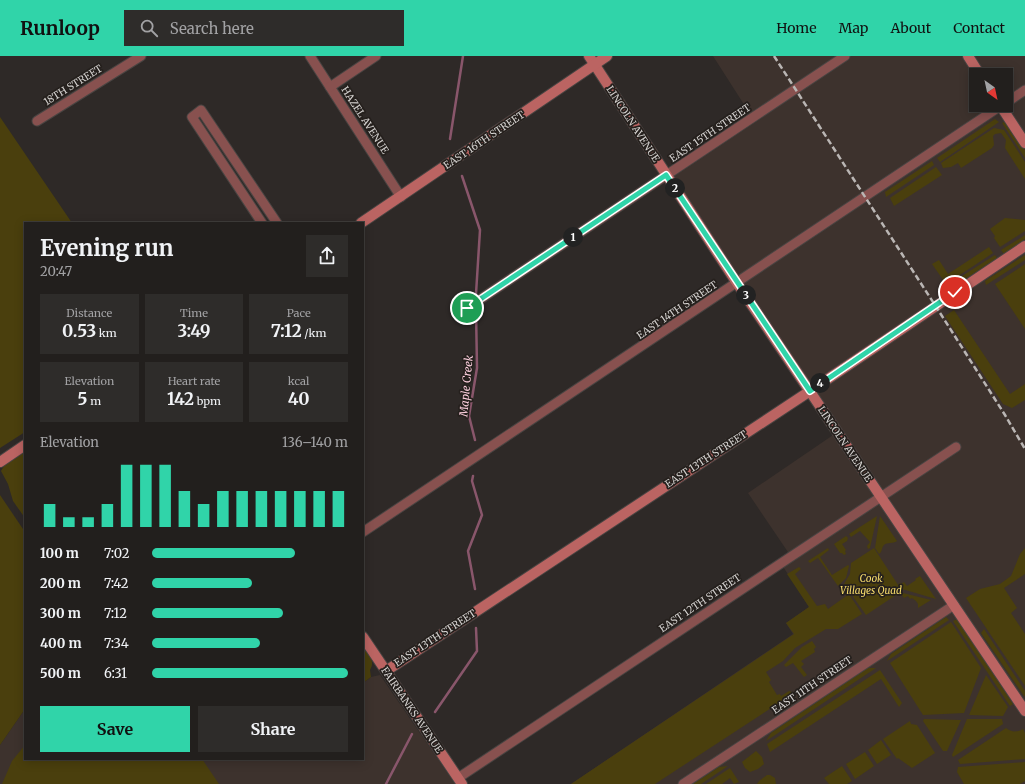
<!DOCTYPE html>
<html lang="en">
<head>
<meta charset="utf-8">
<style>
	:root { --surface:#221f1d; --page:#2e2c2a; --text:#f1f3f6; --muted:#a2a2a4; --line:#3f3d3b; --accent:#30d4a9 }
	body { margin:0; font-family:Merriweather,serif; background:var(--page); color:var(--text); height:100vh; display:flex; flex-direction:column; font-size:15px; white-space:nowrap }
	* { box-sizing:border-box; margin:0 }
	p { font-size:13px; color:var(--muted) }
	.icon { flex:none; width:22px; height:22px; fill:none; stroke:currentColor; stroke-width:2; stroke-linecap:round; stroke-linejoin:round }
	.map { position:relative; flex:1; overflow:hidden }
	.sheet { position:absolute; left:24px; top:166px; width:340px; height:538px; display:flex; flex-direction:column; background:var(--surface); border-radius:0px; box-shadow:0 2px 10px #0003,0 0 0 1px var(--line) }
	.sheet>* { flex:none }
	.needle { width:26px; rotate:147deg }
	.tools { position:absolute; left:969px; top:12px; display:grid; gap:8px }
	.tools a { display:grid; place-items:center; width:44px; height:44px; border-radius:0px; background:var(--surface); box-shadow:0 2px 10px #0003,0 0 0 1px var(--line); font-size:20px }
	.pin { position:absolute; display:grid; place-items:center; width:34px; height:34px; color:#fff; margin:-17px; border:2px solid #fff; border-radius:50%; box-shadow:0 1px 4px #0007 }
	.km { position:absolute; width:20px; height:20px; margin:-10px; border-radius:50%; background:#222; color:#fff; font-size:11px; line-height:20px; text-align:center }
	.round { display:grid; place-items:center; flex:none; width:42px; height:42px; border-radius:0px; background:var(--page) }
	.summary { display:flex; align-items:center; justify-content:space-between; height:68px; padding:0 16px }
	h1 { font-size:22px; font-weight:700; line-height:30px }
	.stats { display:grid; grid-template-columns:repeat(3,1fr); gap:6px; height:68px; padding:4px 16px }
	.stats div { display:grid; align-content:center; border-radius:0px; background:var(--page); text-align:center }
	.stats b { font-size:17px; font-weight:700 }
	.stats small { font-size:11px; font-weight:400 }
	.stats p { font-size:11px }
	.chart { height:112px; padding:8px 16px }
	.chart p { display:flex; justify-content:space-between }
	.chart svg { width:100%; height:72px; margin-top:4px; stroke:var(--accent); stroke-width:6 }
	.action { display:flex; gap:8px; margin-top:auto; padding:8px 16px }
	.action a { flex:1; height:46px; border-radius:0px; background:var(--accent); color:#111; font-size:16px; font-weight:700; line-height:46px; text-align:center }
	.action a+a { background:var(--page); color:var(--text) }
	ul { padding:0 16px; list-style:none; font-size:13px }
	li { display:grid; grid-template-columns:64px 48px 1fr; align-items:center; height:30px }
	li i { height:10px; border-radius:5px; background:var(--accent) }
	header { display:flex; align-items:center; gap:24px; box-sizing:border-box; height:56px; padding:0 20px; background:var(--accent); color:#111 }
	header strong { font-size:19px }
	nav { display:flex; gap:22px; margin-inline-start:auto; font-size:14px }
	.search { width:280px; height:36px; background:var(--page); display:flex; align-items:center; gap:10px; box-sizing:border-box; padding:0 14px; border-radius:0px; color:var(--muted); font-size:15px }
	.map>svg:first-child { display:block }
	.built { fill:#3d322d; fill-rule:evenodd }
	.green { fill:#4a3f0d }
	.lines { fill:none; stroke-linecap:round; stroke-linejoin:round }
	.stream { stroke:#89566b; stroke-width:2.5 }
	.street-casing { stroke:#494442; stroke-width:11 }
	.secondary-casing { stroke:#494442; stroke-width:12 }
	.street { stroke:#88514f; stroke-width:9 }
	.secondary { stroke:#bb6462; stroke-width:10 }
	.rail { stroke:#bab6b4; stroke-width:2.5; stroke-dasharray:6 3; stroke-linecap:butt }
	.route-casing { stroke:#fff; stroke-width:8 }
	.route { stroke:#30d4a9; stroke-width:5 }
	.labels { text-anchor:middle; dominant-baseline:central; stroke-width:3.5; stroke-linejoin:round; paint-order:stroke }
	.street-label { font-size:10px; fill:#d4d1cf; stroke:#25201d }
	.park-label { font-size:10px; font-style:italic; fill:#f7dc6b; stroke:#25201d }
	.water-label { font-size:11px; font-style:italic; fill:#fed0df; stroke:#25201d }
</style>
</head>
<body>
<header>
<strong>Runloop</strong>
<div class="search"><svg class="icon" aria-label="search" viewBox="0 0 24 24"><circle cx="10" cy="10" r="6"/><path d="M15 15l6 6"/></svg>Search here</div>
<nav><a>Home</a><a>Map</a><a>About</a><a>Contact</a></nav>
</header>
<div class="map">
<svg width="1025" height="728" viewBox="0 0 1025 728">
	<rect width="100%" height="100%" fill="#2e2927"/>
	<!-- built -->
	<g class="built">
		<path d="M713 0H1025V728H571L793 578 786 567 809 551 782 509 792 502 748 437 839 375 670 114 752 61ZM976 19H1006V49H976Z"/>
		<path d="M380 619 455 728H0V689L25 653V703H363V627L371 621Z"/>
	</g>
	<!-- green -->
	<g class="green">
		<path d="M0 61 72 167H25V376L0 392Z"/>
		<path d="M995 63 999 66 940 106 937 102Z"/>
		<path d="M1006 65 1025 94V102L1002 67Z"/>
		<path d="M994 72 1004 74 1025 106V123L1005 92 1006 84 1001 77 995 78 993 80 994 89 992 92 961 112 958 107 951 111 943 112 941 107Z"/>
		<path d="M932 105 934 109 886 141 885 136Z"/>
		<path d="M936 111 942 119 894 150 890 142Z"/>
		<path d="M1005 162 1025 164V175L1000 191 994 182 995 180 990 173Z"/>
		<path d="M1025 179V183L1004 198 1001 194Z"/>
		<path d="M989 191 993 197 946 228 932 208 939 204 948 218Z"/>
		<path d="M995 199 997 202 950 233 948 229Z"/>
		<path d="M1025 199V204L986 229 985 225Z"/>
		<path d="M1025 208V273L995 228Z"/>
		<path d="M954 254 1010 338 1025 328V344L1012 352 1003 348 945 260Z"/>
		<path d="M25 396V462L13 445 8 428 1 415 4 410Z"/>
		<path d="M0 439 25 476V653L0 689Z"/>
		<path d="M877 460 870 492 868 493 867 490 870 486 860 475 851 481 849 478Z"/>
		<path d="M880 460 897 485C893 488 887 486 884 489 881 492 883 495 879 498L875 492Z"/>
		<path d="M846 480 848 482 847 485 842 488 846 494 845 495 846 498 844 499 842 497H840L834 488Z"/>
		<path d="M828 492 829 494 820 501 832 519 848 509 849 510 846 522 838 530 818 502 810 507 808 505Z"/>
		<path d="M874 492 902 535 866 559 844 528 850 518 851 507Z"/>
		<path d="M1025 492V518L1004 532 1017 552 1011 557 1025 578V630L966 542 980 533 1000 528 1011 520 1020 498Z"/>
		<path d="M799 511 801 513 795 518 817 550 825 548 828 553 849 538 862 558 838 573H826L795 592 783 605 766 616 771 624 769 626 777 639 780 638 781 640 789 635 794 637 655 728H571L794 578 786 567 809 551 787 518Z"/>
		<path d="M920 520 936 543 902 533 898 528 900 527 901 528 904 526 907 530 916 524 915 523Z"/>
		<path d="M903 537 931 544 918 552V548L916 545 912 542 910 543 908 540 904 542 901 538Z"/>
		<path d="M946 561 949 564 887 605 891 598Z"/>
		<path d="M957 563 1013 648 1010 650 953 565Z"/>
		<path d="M951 566 981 612 964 657 923 659 890 607Z"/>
		<path d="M984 573 1025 635V640H1024L981 577Z"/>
		<path d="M812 585 816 591 814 593 815 596 801 605 804 608 801 611 807 619 804 621 793 607 786 611 784 609 802 591Z"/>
		<path d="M363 590C368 598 376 605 370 614L371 621 363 627Z"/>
		<path d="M868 612H876L766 685 771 677Z"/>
		<path d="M880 614 902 647 899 651 881 623 770 696 767 688Z"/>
		<path d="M986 619 1008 651 1003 660 969 659Z"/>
		<path d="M924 663 961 664 947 695H943L923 665Z"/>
		<path d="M967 663H1002L1003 668 953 701 952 699Z"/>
		<path d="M910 665 911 668 917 669 935 697 912 712 898 702 897 703 883 683Z"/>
		<path d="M1006 672C1011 676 1016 677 1023 673L1025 677V703L960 708 958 704Z"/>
		<path d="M881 684 891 699 877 708 868 694Z"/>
		<path d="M25 689V703H202L219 728H2L12 705Z"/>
		<path d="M756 695 762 701 764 708 758 713 750 716 745 712 742 706Z"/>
		<path d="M865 696 874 710 855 723 846 708Z"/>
		<path d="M1025 706V725L1020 728H964L957 716 958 711Z"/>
		<path d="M728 710 701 728H693L719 711Z"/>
		<path d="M842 710 852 725 847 728H829L824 722Z"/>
		<path d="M730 712 739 726 734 728 730 722 722 728H706Z"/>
		<path d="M767 719H770L775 722 776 728H757L759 725Z"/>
	</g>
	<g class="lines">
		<!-- stream -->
		<g class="stream">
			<path d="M450 83 463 0"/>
			<path d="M462 120 480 174 476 238"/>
			<path d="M475 384 469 360 477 312 476 254"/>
			<path d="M473 420 472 425 482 459 468 495 475 533"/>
			<path d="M435 656 477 595 476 572"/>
			<path d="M386 728 412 678"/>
		</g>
		<!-- street casing -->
		<g class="street-casing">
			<g id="street">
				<path d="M310 0 401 141"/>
				<path d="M330 31 376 0"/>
				<path d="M1006 47 1025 34"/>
				<path d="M37 65 141 0"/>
				<path d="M262 167 192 61 201 54 277 167"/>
				<path d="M467 252 845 0"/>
				<path d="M363 476 1002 49"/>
				<path d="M458 722 956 391"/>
				<path d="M683 728 954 549"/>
			</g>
		</g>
		<!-- secondary casing -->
		<g class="secondary-casing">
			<g id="secondary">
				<path d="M589 0 737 227 1025 655"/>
				<path d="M968 0 980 19"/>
				<path d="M1000 49 1025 87"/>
				<path d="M361 167 607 0"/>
				<path d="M0 406 25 389"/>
				<path d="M363 581 462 728"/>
				<path d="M386 615 810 335 1025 190"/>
			</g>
		</g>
		<!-- street -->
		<use href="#street" class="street"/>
		<!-- secondary -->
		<use href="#secondary" class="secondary"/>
		<!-- rail -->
		<path class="rail" d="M774 0 942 260 1005 359 1025 393"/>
	</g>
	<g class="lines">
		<!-- route casing -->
		<g class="route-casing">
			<path id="route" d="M467 252 666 119 810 335 955 236"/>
		</g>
		<!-- route -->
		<use href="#route" class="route"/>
	</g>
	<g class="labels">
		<!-- street labels -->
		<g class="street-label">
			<text transform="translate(73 29) rotate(-32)">18TH STREET</text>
			<text transform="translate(365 64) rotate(57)">HAZEL AVENUE</text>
			<text transform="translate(633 68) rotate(57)">LINCOLN AVENUE</text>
			<text transform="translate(710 77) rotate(-34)">EAST 15TH STREET</text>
			<text transform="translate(484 84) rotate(-34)">EAST 16TH STREET</text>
			<text transform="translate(677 254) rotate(-34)">EAST 14TH STREET</text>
			<text transform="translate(845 388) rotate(56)">LINCOLN AVENUE</text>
			<text transform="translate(706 403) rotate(-33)">EAST 13TH STREET</text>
			<text transform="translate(700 547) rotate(-34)">EAST 12TH STREET</text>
			<text transform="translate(435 582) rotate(-33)">EAST 13TH STREET</text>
			<text transform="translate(812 629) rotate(-34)">EAST 11TH STREET</text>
			<text transform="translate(412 654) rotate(56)">FAIRBANKS AVENUE</text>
		</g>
		<!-- park labels -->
		<g class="park-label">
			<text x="871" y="522">Cook<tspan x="871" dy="12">Villages Quad</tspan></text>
		</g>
		<!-- water labels -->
		<g class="water-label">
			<text transform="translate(466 330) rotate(-85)">Maple Creek</text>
		</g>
	</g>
</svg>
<div class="tools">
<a><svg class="needle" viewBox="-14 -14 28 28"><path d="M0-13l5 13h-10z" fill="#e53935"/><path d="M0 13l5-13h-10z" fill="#a2a2a4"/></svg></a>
</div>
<div class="pin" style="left:467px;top:252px;background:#1e9e55"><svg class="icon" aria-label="arrive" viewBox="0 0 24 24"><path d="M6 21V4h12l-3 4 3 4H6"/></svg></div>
<div class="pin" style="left:955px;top:236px;background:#d93025"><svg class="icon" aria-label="check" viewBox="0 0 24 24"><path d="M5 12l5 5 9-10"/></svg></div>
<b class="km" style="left:573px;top:181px">1</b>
<b class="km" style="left:675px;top:132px">2</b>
<b class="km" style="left:746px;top:239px">3</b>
<b class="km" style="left:820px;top:327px">4</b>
<section class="sheet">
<div class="summary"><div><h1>Evening run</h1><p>20:47</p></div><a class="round"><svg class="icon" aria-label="share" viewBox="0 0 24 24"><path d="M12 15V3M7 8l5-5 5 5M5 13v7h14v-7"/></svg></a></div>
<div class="stats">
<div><p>Distance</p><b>0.53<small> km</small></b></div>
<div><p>Time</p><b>3:49</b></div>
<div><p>Pace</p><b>7:12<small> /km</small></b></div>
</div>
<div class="stats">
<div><p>Elevation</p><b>5<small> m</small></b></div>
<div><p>Heart rate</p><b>142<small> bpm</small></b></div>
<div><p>kcal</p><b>40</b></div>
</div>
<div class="chart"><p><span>Elevation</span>136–140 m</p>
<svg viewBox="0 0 160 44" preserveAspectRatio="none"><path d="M5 44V30M15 44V38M25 44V38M35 44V30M45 44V6M55 44V6M65 44V6M75 44V22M85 44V30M95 44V22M105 44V22M115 44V22M125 44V22M135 44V22M145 44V22M155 44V22"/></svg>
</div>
<ul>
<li><b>100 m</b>7:02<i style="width:73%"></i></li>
<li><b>200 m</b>7:42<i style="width:51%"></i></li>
<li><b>300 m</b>7:12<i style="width:67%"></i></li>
<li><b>400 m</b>7:34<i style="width:55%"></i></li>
<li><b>500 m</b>6:31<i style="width:100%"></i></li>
</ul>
<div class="action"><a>Save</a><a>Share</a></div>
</section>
</div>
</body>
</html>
